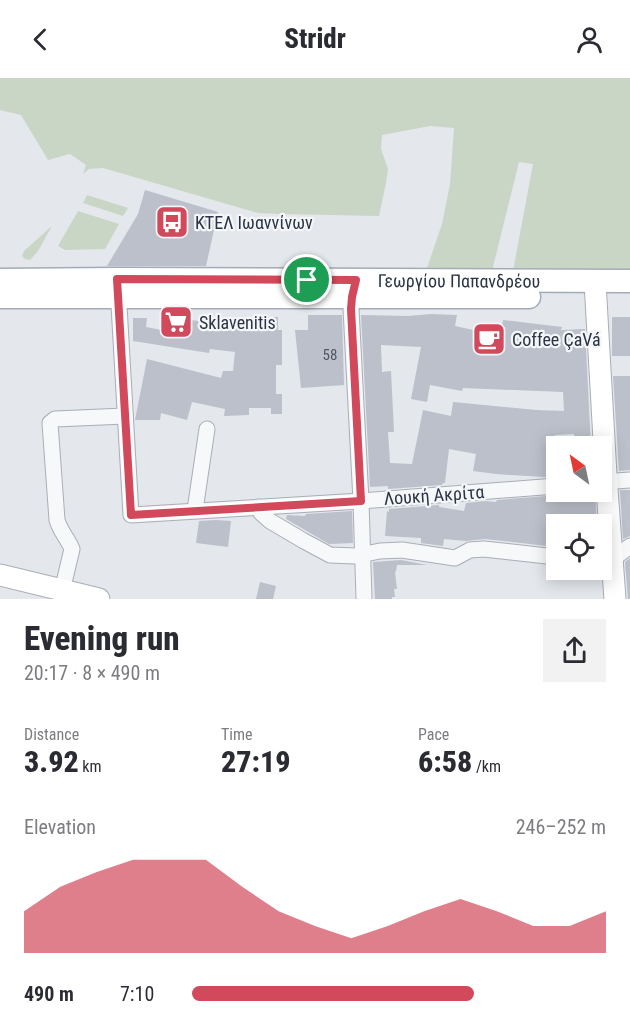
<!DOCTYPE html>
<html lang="en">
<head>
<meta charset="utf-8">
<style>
	:root { --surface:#fff; --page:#f2f2f3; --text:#2b2b33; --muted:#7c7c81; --accent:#d1495b }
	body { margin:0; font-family:"Roboto Condensed",sans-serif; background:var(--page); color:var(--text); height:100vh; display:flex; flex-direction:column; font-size:22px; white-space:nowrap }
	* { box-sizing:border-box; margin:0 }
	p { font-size:20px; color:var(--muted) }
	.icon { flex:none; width:33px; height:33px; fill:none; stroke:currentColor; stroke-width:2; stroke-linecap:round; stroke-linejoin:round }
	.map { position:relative; height:521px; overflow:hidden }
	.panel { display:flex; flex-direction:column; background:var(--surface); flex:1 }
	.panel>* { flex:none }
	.needle { width:39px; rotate:327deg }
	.buttons { position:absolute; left:546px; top:358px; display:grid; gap:12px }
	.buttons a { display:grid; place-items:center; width:66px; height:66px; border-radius:0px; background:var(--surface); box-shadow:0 3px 15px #0003; font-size:30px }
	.pin { position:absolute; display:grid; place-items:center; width:51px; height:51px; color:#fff; margin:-26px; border:3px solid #fff; border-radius:50%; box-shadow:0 2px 6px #0007 }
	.round { display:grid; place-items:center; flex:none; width:63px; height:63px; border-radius:0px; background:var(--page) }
	.headline { display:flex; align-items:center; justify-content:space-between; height:102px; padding:0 24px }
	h1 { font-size:33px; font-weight:800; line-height:45px }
	.metrics { display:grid; grid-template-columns:repeat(3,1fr); gap:9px; height:102px; padding:6px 24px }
	.metrics div { display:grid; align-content:center }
	.metrics b { font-size:30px; font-weight:800 }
	.metrics small { font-size:16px; font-weight:400 }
	.metrics p { font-size:16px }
	.chart { height:168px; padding:12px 24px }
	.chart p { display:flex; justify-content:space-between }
	.chart svg { width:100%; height:108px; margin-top:6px; fill:var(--accent); opacity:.7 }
	ul { padding:0 24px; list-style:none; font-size:20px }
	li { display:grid; grid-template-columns:96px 72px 1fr; align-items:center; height:45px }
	li i { height:15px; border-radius:8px; background:var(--accent) }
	header { display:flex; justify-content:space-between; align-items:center; height:78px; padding:0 24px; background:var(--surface); font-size:27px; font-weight:800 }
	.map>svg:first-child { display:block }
	.green { fill:#c9d6c5 }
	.building { fill:#bbc0ca; fill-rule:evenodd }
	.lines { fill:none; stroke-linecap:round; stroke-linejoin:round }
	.street-casing { stroke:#a9aeb7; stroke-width:17 }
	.secondary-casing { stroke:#a9aeb7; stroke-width:23 }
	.primary-casing { stroke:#a3abb8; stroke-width:25 }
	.street { stroke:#f7f8fa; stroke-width:15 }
	.secondary { stroke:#fff; stroke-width:21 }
	.primary { stroke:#fff; stroke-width:22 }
	.route-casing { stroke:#fff; stroke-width:12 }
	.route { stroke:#d1495b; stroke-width:8 }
	.labels { text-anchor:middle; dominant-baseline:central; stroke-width:4.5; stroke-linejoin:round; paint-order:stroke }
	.number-label { font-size:15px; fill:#4f5766 }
	.poi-label { font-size:18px; fill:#2b3445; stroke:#f4f6f9; text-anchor:start }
	.street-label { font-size:18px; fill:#2b3445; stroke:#f4f6f9 }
</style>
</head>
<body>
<header><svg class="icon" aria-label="back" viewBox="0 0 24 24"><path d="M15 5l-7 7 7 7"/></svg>Stridr<svg class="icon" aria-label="person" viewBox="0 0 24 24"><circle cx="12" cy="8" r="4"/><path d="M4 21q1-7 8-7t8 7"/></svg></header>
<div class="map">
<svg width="630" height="521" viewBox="0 0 630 521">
	<rect width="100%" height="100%" fill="#e4e7ec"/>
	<!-- green -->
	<g class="green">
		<path d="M0 0H630V192L513 193 533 86 519 84 492 193 427 190 442 146 450 106 454 50 430 48 382 57 381 71 388 91 386 105 379 138 280 136 258 135 103 90 89 91 83 96 86 87 70 76 48 82 21 37 0 32Z"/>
		<path d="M87 117 128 130 123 138 83 125Z"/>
		<path d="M78 133 119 146 105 171 65 172 58 168Z"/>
		<path d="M52 148 38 173 30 182 25 181 22 178 24 173Z"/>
	</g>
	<!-- building -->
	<g class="building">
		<path d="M145 112 218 134 206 188H107L138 136Z"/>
		<path d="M431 236 457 237 455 248 501 258 503 242 562 249 561 252 585 251 591 369H575L574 356 555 357 552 399H544L496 396 473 393 476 376 449 371 445 405H443L442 407 388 411V408L370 409 361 237 408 238ZM381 267 421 269 411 321 427 324 430 307 462 313 463 310 563 314 564 333 536 332 453 324 451 338 423 332 412 386 390 385 388 354H394L391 293 382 294Z"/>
		<path d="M308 237H342L344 307 301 310 295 252H308Z"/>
		<path d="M259 239H278V252H282V287H276V316H282V336H271V330H249V337L224 338 225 331 192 324 187 342 161 335 160 342H135L147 281 221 300 223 293H233L235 274 210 271 209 275 133 263V240H147L146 249 187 257 189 242 213 244V243L230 245 231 241 259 242Z"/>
		<rect x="612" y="239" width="18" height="39"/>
		<path d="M613 298H630V392L619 393Z"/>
		<path d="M620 412H630V458L623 461Z"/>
		<path d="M576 414 595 416 597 447H556V469L485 461 466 463 444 461 443 468 421 465V460L385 458 387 433 389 434V431L439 427V429L464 433 466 425 485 423 496 424 497 422 559 417 575 418Z"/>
		<path d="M352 433 353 465 329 466 286 441 287 437 305 438 306 436Z"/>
		<path d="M216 442 231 443 228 469 196 465 199 443Z"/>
		<path d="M630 480V521H628L625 484Z"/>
		<path d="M401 482 427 487H397L396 493 395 494 397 511H394L395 519H392V521H375L373 484Z"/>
		<path d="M260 504 276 508 273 521H256Z"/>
	</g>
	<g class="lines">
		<!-- street casing -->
		<g class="street-casing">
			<g id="street">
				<path d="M118 210 131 437 361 423 556 408"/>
				<path d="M354 210 351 231 361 423 364 521"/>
				<path d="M602 404 630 402"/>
				<path d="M259 429 261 435 270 443 304 463 330 477 355 478 380 473 402 472 455 480 470 472 484 471 556 479"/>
				<path d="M195 432 207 351"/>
				<path d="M602 482 613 481 630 468"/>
				<path d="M62 513 72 471C68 461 60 453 57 442L50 345 55 341 125 338"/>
			</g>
		</g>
		<!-- secondary casing -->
		<g class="secondary-casing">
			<g id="secondary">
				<path d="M595 204 606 397 615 521"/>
				<path d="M0 497 99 521"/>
			</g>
		</g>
		<!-- primary casing -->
		<g class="primary-casing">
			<g id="primary">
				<path id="s1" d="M0 202 117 201 630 203"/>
				<path d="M0 219H529"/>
			</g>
		</g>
		<!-- street -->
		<use href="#street" class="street"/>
		<!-- secondary -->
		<use href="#secondary" class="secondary"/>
		<!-- primary -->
		<use href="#primary" class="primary"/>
	</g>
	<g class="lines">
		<!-- route casing -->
		<g class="route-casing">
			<path id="route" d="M117 201 356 202 352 219 351 231 361 423 131 437Z"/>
		</g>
		<!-- route -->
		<use href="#route" class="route"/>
	</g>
	<!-- icons -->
	<defs>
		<g id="bus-square" transform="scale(1.725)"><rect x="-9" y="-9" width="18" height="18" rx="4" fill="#d1495b" stroke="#f4f6f9"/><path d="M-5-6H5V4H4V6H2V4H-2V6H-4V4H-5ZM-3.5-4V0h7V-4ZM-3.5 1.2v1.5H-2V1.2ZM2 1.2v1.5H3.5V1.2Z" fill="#fff"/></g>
		<g id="supermarket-square" transform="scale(1.725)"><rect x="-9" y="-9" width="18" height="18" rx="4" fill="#d1495b" stroke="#f4f6f9"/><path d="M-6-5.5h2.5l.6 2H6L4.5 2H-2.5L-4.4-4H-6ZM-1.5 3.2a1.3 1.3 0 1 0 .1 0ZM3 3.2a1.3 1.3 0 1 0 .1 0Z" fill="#fff"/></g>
		<g id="cafe-square" transform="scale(1.725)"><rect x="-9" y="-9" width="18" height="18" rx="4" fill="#d1495b" stroke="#f4f6f9"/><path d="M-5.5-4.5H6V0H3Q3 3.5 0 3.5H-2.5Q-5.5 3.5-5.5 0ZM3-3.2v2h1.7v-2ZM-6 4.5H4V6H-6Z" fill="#fff"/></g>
	</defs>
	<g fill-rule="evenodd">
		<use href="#bus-square" x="172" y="144"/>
		<use href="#supermarket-square" x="176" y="244"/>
		<use href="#cafe-square" x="489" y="261"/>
	</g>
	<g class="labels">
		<!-- number labels -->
		<g class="number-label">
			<text x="330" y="277">58</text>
		</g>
		<!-- poi labels -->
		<g class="poi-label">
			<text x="195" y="144">ΚΤΕΛ Ιωαννίνων</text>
			<text x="199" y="244">Sklavenitis</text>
			<text x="512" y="261">Coffee ÇaVá</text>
		</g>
		<!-- street labels -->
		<g class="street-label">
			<text stroke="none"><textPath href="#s1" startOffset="459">Γεωργίου Παπανδρέου</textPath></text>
			<text transform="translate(434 417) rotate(-4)">Λουκή Ακρίτα</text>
		</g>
	</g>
</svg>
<div class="buttons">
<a><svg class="needle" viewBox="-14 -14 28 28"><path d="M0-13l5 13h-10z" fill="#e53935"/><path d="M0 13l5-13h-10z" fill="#7c7c81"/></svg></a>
<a><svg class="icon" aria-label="locate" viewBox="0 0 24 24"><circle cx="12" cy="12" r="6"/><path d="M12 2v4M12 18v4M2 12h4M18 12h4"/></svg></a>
</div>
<div class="pin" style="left:307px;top:202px;background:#1e9e55"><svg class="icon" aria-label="arrive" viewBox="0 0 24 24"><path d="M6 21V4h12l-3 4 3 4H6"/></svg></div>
</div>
<section class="panel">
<div class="headline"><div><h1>Evening run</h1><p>20:17 · 8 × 490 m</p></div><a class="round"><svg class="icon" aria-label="share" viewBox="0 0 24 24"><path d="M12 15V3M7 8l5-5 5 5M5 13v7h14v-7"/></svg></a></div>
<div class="metrics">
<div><p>Distance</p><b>3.92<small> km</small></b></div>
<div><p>Time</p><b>27:19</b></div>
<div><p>Pace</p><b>6:58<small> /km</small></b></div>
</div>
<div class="chart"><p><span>Elevation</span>246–252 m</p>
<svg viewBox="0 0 160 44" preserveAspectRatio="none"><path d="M0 44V27L10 17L20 11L30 6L40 6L50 6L60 17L70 27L80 33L90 38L100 33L110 27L120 22L130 27L140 33L150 33L160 27V44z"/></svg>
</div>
<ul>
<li><b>490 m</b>7:10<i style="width:68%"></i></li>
</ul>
</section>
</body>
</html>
